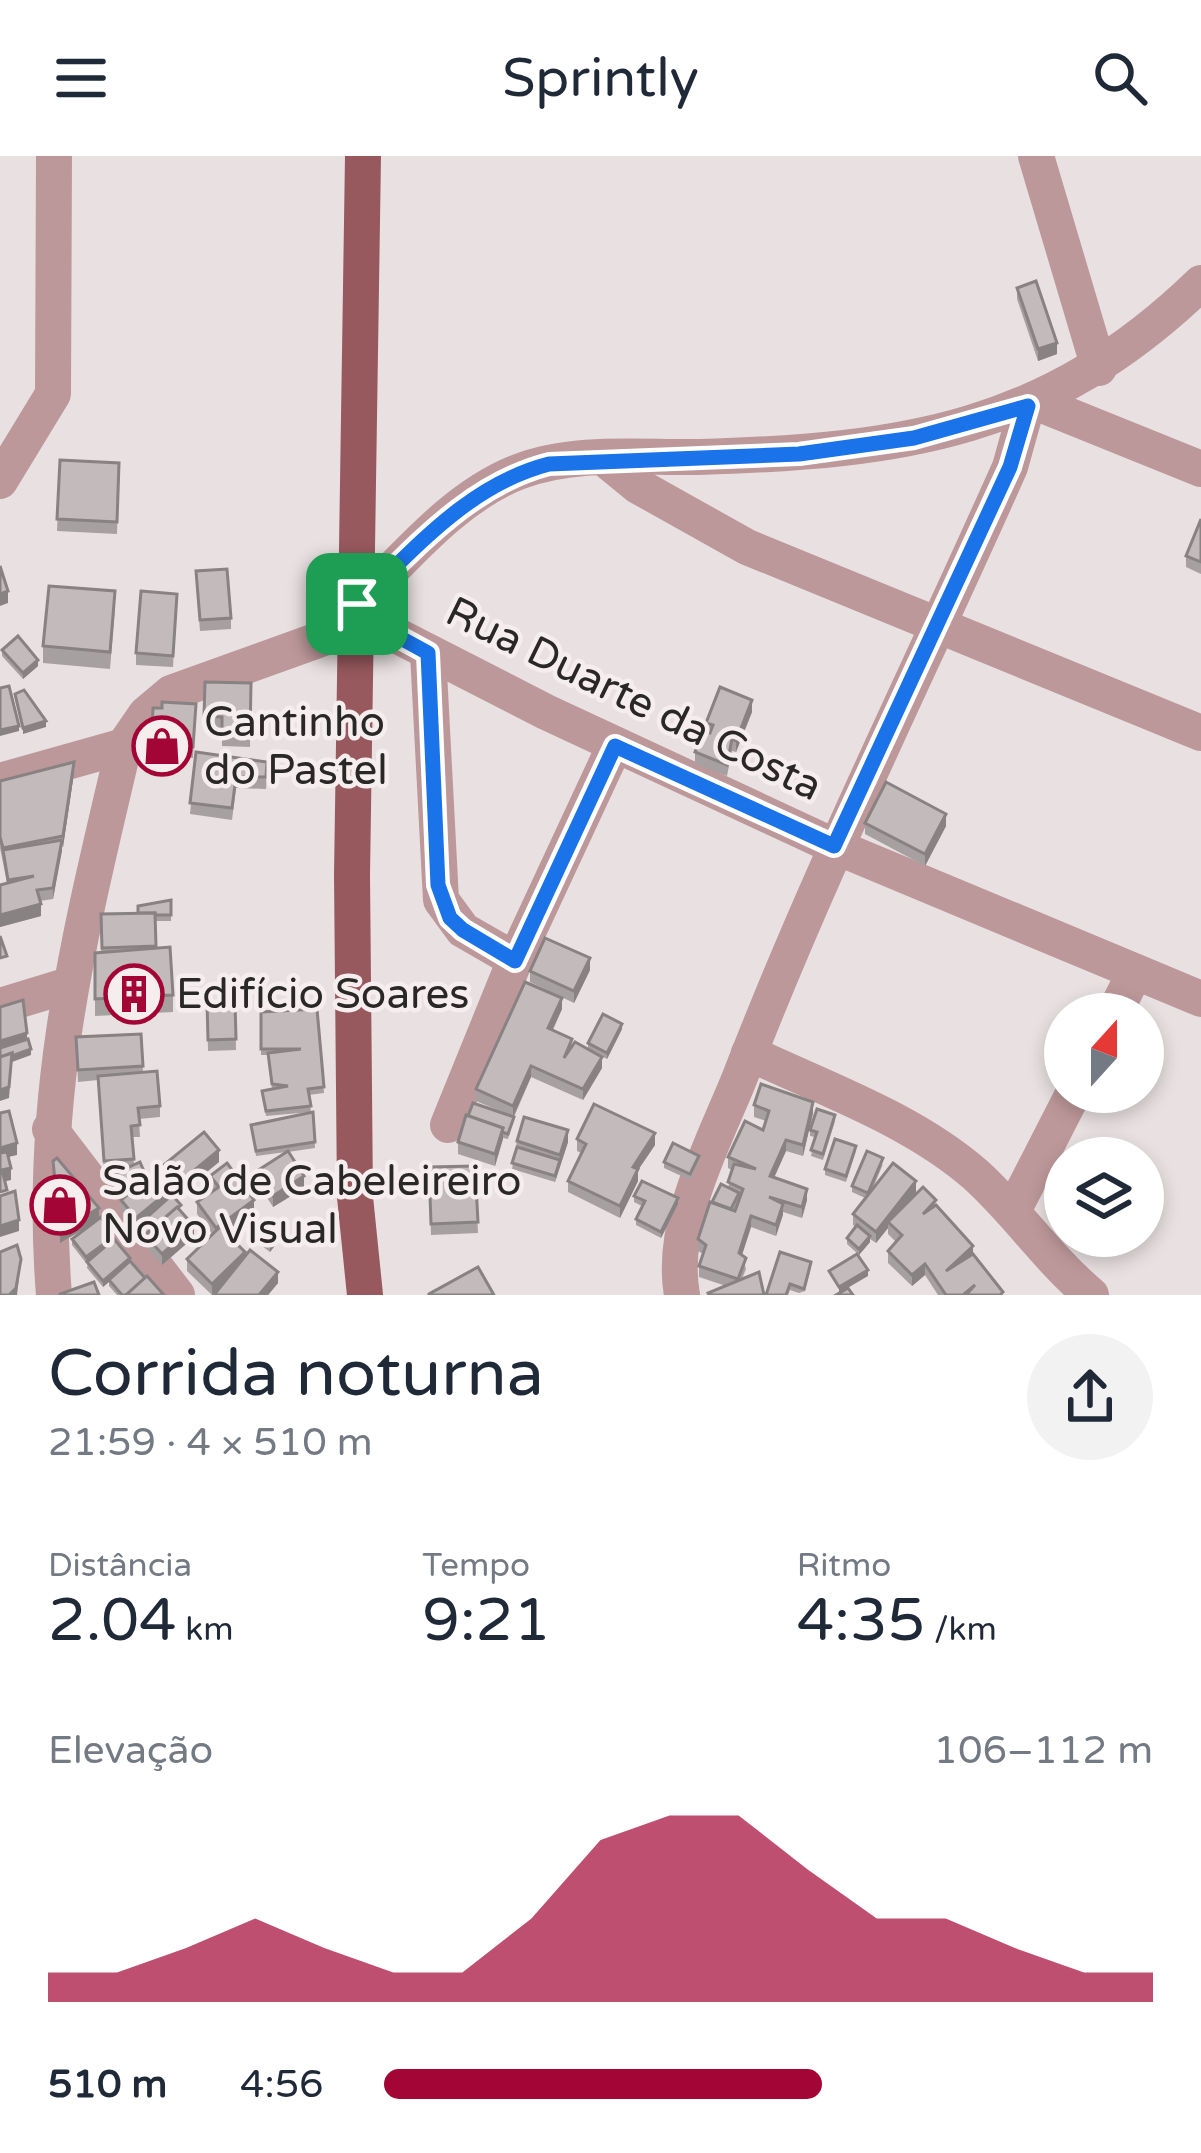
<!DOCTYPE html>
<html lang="pt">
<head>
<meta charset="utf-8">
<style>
	:root { --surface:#fff; --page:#f2f2f3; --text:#1f2937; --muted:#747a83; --accent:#a30536 }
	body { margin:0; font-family:"Varela Round",sans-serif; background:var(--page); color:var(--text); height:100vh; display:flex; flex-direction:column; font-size:45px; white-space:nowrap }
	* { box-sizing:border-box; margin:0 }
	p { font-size:39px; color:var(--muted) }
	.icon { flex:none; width:66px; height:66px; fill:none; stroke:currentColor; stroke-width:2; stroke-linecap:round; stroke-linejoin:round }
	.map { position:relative; height:1139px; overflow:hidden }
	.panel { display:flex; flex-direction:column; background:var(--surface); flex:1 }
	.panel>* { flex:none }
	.needle { width:78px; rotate:21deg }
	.controls { position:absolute; left:1044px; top:837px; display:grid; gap:24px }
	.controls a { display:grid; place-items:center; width:120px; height:120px; border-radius:50%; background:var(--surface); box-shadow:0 6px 18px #0003; font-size:60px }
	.pin { position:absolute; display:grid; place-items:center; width:102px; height:102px; color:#fff; margin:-51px; border-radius:24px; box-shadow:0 6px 18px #0006 }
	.round { display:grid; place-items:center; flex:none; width:126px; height:126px; border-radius:63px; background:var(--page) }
	.overview { display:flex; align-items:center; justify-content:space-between; height:204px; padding:0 48px }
	h1 { font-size:66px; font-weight:600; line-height:90px }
	.stats { display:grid; grid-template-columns:repeat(3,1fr); gap:18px; height:204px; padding:12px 48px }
	.stats div { display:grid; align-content:center }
	.stats b { font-size:60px; font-weight:600 }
	.stats small { font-size:33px; font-weight:400 }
	.stats p { font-size:33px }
	.chart { height:336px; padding:24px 48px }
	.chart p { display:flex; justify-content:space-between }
	.chart svg { width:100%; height:216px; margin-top:12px; fill:var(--accent); opacity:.7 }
	ul { padding:0 48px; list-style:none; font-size:39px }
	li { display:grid; grid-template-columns:192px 144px 1fr; align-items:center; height:90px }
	li i { height:30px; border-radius:15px; background:var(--accent) }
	header { display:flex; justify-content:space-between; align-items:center; height:156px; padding:0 48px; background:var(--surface); font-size:54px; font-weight:600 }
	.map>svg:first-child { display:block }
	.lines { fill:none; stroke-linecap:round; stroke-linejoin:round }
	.minor { stroke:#bd989a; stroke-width:36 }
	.major { stroke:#98595e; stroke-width:36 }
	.wall { fill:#a7a0a1 }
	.shaded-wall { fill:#888283 }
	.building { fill:#c2babb; stroke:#888283; stroke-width:3 }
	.route-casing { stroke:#fff; stroke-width:24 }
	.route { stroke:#1a73e8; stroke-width:15 }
	.labels { text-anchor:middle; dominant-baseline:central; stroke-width:9; stroke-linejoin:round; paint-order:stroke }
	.street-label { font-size:42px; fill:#2a2727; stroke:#f6eeee }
	.poi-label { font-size:42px; fill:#2a2727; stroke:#f6eeee; text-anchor:start }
</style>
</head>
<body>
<header><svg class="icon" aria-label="menu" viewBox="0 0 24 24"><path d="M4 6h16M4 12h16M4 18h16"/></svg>Sprintly<svg class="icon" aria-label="search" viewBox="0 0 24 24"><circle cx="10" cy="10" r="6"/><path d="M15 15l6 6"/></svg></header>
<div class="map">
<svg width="1201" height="1139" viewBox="0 0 1201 1139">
	<rect width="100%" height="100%" fill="#e9e1e1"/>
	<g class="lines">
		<!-- minor -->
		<g class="minor">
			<path d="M1036 0 1099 212"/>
			<path d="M1035 246 1201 313"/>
			<path d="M605 303 638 330 747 391 1201 577"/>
			<path d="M0 325 53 238 54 0"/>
			<path d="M357 449C405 402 454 341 518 316 573 294 642 302 699 301 904 295 1048 275 1201 127"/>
			<path d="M428 497 441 744 463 774 515 804"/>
			<path d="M0 625 124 590"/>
			<path d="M0 850 69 829"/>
			<path d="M1114 858 1135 816"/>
			<path d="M749 897C825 933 912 963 976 1019 1018 1057 1048 1103 1091 1139"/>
			<path d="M448 969 515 804 615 589"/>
			<path d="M50 973 177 1139"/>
			<path d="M1013 1055 1074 936"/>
			<path d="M54 1139C38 941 79 781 124 590L146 558 171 537 357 470 386 474 546 556 834 690 1201 843"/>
			<path d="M682 1139C669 1067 714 986 740 921 820 713 920 514 1010 311L1027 250"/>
		</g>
		<!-- major -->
		<path class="major" d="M363 0 352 719 355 1041 365 1139"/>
	</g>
	<!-- wall -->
	<g class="wall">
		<path d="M1017 132 1057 198 1038 205 1017 143Z"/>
		<path d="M60 304 119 307 117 378 57 375Z"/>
		<path d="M1201 363V418L1186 411V400Z"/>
		<path d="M196 426 231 462V473L200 475Z"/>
		<path d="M177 438 173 511 136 509V497Z"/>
		<path d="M115 452 110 513 43 507V490Z"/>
		<path d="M2 494 38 510 23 523 2 500Z"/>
		<path d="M205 526 251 527 250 591 222 590V573L204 572Z"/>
		<path d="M196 548 193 602 143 599V572H152L162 552Z"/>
		<path d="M752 556 736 596 732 595 727 620 695 608V596L706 575V567Z"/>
		<path d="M196 596 267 617 266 633 236 632 232 664 190 658Z"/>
		<path d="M74 617 63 691H62L53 743 40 745 41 760 0 771V729L7 727 0 692V625Z"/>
		<path d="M865 667 946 670 925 710 865 678Z"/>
		<path d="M171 744V765H155L156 792 173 839V856L95 860V843L101 797V758L138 757Z"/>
		<path d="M590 814 574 847 530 826V815Z"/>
		<path d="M207 846H235L236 894 208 895Z"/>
		<path d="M317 853 324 937 309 939 311 956 266 960 262 935 272 933 268 899H261V856Z"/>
		<path d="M562 853 553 874 572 890 588 893V887L622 873 607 903 588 893 602 912 583 944 531 921 514 961 508 983 503 982 495 1010 458 998V986L507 958 476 945V933Z"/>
		<path d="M141 878 143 916 160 950V961L139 963 140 981H132L134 1009 146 1023 219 1006 174 1042 194 1081 162 1109 135 1078V1073L121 1055V1044L137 1031 117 1041 110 1026V1020L121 1015 104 1017 98 924 78 926 76 881Z"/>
		<path d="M754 949 813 957 803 1000 786 995 774 1021 807 1044 802 1062 783 1056 776 1080 751 1071 742 1099 746 1113 742 1123 726 1130 699 1121V1110L703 1098 698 1095V1083L712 1047 728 1032 732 1014 728 1012V1001L763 974 766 965 754 961Z"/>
		<path d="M313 956 315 992 288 996 304 1032 273 1051 257 1026V1015L286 996 256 1000 251 969Z"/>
		<path d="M835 965 823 1004 811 1000 815 981 810 980V974Z"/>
		<path d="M577 983 655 989 638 1014V1025L620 1062 568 1036V1025L581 997 577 995Z"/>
		<path d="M517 985 568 986 555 1026 512 1013Z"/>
		<path d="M856 995 846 1026 825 1019V1013Z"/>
		<path d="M53 1005 99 1062 112 1085 164 1139H117L109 1130V1126L103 1131 87 1112 88 1105 86 1107 72 1089V1083L91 1069 60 1087Z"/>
		<path d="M664 1006H699L690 1024 664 1012Z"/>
		<path d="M883 1008 873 1032 916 1036 936 1049 1003 1139H938L925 1119 912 1130 888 1107V1095L896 1086 888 1078V1072L876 1087 870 1083V1086L859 1099 847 1088V1082L856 1071 853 1069V1058L865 1042 852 1036V1030Z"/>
		<path d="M475 1010 478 1077 431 1079 429 1011Z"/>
		<path d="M210 1020 254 1055 226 1076 245 1100 278 1127 268 1139H214L220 1131 212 1139 187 1115V1103L212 1078 197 1058V1046L213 1035 210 1031Z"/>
		<path d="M634 1040 678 1048 661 1082 636 1069V1063L642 1050 634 1046Z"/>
		<path d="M282 1080 270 1096 258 1087V1081Z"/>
		<path d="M811 1112 805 1135 799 1137 790 1134 788 1139H766Z"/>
	</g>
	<!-- shaded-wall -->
	<g class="shaded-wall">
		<path d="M1057 187V198L1038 205V193Z"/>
		<path d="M8 435V447L0 450V438Z"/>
		<path d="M38 504V510L23 523V517Z"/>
		<path d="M752 544V556L736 596V585Z"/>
		<path d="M46 565V571L23 578V572Z"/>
		<path d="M19 570V575L0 580V574Z"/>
		<path d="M74 606V617L63 691V680Z"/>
		<path d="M946 658V670L925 710V698Z"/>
		<path d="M62 684V695L53 743V732Z"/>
		<path d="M41 748V760L0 771V759Z"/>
		<path d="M590 802V814L574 847V835Z"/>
		<path d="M562 842V853L548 883V872Z"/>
		<path d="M622 868V873L607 903V897Z"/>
		<path d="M27 877V889L0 897V885Z"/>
		<path d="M31 893V899L12 906 9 942 0 945V905Z"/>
		<path d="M602 901V912L583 944V933Z"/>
		<path d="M531 910V921L513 961V950Z"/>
		<path d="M813 946V957L803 1000V989Z"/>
		<path d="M503 972V983L495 1010V998Z"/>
		<path d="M568 974V986L555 1026 560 999Z"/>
		<path d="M655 977V989L638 1014V1025L620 1062V1050L633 1011Z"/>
		<path d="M786 984V995L770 1031V1020Z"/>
		<path d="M17 987V999L0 1003V992Z"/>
		<path d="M219 994V1006L136 1074V1062Z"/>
		<path d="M11 1012V1024L2 1026V1014Z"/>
		<path d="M146 1020V1026L117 1041V1035Z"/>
		<path d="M304 1020V1032L273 1051V1040Z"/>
		<path d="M916 1025V1036L888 1066V1072L876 1087V1076Z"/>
		<path d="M807 1033V1044L802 1062V1051Z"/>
		<path d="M678 1042V1048L661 1082V1076Z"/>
		<path d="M254 1044V1055L216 1084V1072Z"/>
		<path d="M783 1048V1059L776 1080V1069Z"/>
		<path d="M99 1052V1064L60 1087V1075Z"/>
		<path d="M751 1060V1071L739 1108V1097Z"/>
		<path d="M19 1064V1075L0 1081V1070Z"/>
		<path d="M194 1070V1081L162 1109V1098Z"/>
		<path d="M282 1074V1080L270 1096V1090Z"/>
		<path d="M870 1080V1086L859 1099V1093Z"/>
		<path d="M112 1082V1087L86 1107V1101Z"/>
		<path d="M973 1090V1101L946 1115Z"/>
		<path d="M245 1096V1107L212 1139V1128Z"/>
		<path d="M130 1102V1108L103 1131V1125Z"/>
		<path d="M21 1103 17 1139H9Z"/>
		<path d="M925 1108V1119L912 1130V1119Z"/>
		<path d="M868 1114V1120L839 1137V1131Z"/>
		<path d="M278 1116V1127L268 1139H259Z"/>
	</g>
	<!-- building -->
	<g class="building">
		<path d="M1036 125 1057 187 1038 193 1017 132Z"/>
		<path d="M60 304 119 307 117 366 57 363Z"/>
		<path d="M1201 363V406L1186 400Z"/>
		<path d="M0 410 8 435 0 438Z"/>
		<path d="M227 413 231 462 200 464 196 415Z"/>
		<path d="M49 430 115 435 110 496 43 490Z"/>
		<path d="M141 435 177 438 173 500 136 497Z"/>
		<path d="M18 480 38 504 23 517 2 494Z"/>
		<path d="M205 526 251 527 250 580 222 579V561L204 560Z"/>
		<path d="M9 530 19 570 0 574V532Z"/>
		<path d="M720 531 752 544 736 585 732 583 727 609 695 596 704 574 710 577 713 569 706 567Z"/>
		<path d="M24 534 46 565 23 572 15 538Z"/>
		<path d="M162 546 196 548 193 591 143 587V572H152L153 552H162Z"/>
		<path d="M196 596 267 606 266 621H236L232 652 190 647Z"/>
		<path d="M74 606 63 680 3 692 0 681V625Z"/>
		<path d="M886 626 946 658 925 698 865 667Z"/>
		<path d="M62 684 53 732 37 734 41 748 0 759V729L34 720 8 724 3 694Z"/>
		<path d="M171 744V759H155V757H138V750Z"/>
		<path d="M155 757 156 790 102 792 101 758Z"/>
		<path d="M0 780 7 800 0 802Z"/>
		<path d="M545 782 590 802 574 835 530 815Z"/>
		<path d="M170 791 173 839 95 843V797Z"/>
		<path d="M525 826 562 842 548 872 572 883 564 902 575 886 602 901 583 933 531 910 513 950 476 933Z"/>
		<path d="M23 844 27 877 0 885V851Z"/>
		<path d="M207 846H235L236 883 208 884Z"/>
		<path d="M317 853 324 931 308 933 311 950 266 955 262 935 288 930 272 928 268 897 301 893H261V856Z"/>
		<path d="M603 858 622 868 607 897 588 887Z"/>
		<path d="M141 878 143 910 78 914 76 881Z"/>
		<path d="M28 883 31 893 12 900V897L0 901V892Z"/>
		<path d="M12 897 9 931 0 934V901Z"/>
		<path d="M157 915 160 950 138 952 140 969 131 970 134 1003 104 1005 98 920Z"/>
		<path d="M761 928 813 946 803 989 786 984 770 1020 807 1033 802 1051 769 1041 783 1048 776 1069 751 1060 739 1097 746 1102 738 1123 699 1110 706 1089 698 1083 710 1046 735 1055 743 1033 728 1026 734 1008 756 1013 728 1001 745 965 763 974 769 955 754 949Z"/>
		<path d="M473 947 514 961 508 978 502 976 503 972 468 960Z"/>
		<path d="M594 948 655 977 633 1011 638 1013 620 1050 568 1025 586 988 577 983Z"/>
		<path d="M817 953 835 959 823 998 811 994 817 976 810 974Z"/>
		<path d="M9 955 17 987 0 992V957Z"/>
		<path d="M313 956 315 986 256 995 251 969Z"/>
		<path d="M466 959 503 972 495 998 458 986Z"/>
		<path d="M524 961 568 974 560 999 517 985Z"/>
		<path d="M204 976 219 994 136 1062 121 1044Z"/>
		<path d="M835 983 856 990 846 1020 825 1013Z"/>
		<path d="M673 987 699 1000 690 1018 664 1006Z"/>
		<path d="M517 991 560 1004 555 1020 512 1007Z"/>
		<path d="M288 995 304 1020 273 1040 257 1015Z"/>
		<path d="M867 995 883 1002 868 1037 852 1030Z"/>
		<path d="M7 996 11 1012 2 1014 7 1034 0 1036V997Z"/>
		<path d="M57 1002 99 1052 60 1075 53 1005Z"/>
		<path d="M140 1006 146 1020 117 1035 110 1020Z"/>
		<path d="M227 1007 254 1044 216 1072 197 1046 219 1031 210 1020Z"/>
		<path d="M893 1007 916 1025 876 1076 853 1058Z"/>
		<path d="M475 1010 478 1066 431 1068 429 1011Z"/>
		<path d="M642 1025 678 1042 661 1076 636 1063 645 1045 634 1040Z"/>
		<path d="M721 1028 739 1037 731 1053 712 1046Z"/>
		<path d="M923 1031 936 1044 923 1058 936 1049 973 1090 946 1115 973 1098 1003 1136 1000 1139H966L975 1129 963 1139H946L925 1108 912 1119 888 1095 902 1079 888 1066Z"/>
		<path d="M15 1035 19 1064 0 1070V1040Z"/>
		<path d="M172 1039 181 1049 145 1079 146 1082 135 1072Z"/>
		<path d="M177 1051 194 1070 162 1098 145 1079Z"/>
		<path d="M101 1061 112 1082 86 1101 72 1083Z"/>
		<path d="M269 1065 282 1074 270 1090 258 1081Z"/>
		<path d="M857 1069 870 1080 859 1093 847 1082Z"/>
		<path d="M220 1071 245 1096 212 1128 187 1103Z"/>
		<path d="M114 1083 130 1102 103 1125 87 1106Z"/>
		<path d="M17 1089 21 1103 16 1132 9 1139H0V1096Z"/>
		<path d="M250 1094 278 1116 259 1139H214Z"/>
		<path d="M780 1096 811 1106 804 1133 790 1128 786 1139H766Z"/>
		<path d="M857 1098 868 1114 839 1131 829 1115Z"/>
		<path d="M130 1105 145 1122 126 1139H122L109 1124Z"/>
		<path d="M478 1111 494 1139H429V1138Z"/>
		<path d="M759 1116 764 1139H709L708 1137Z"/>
		<path d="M147 1120 164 1139H126Z"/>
		<path d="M94 1126 99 1139H60V1138Z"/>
		<path d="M848 1132 853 1139H836Z"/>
	</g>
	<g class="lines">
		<!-- route casing -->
		<g class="route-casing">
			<path id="route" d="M1028 250 1010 311 834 690 615 590 515 805 463 774 450 762 438 729 428 497 386 474 357 470V448C415 393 468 329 549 308L799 298 914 282Z"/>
		</g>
		<!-- route -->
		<use href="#route" class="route"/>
	</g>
	<!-- icons -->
	<defs>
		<g id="shop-ring" transform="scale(3)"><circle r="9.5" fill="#f6eeee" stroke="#a30536" stroke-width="1.5"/><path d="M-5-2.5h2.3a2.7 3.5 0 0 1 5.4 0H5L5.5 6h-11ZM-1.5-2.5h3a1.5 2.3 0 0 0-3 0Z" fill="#a30536"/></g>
		<g id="building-ring" transform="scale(3)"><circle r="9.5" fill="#f6eeee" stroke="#a30536" stroke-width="1.5"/><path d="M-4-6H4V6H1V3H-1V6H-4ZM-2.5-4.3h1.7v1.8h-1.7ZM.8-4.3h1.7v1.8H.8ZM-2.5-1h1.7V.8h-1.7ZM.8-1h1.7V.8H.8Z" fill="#a30536"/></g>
	</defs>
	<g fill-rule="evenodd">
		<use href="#shop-ring" x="162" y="590"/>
		<use href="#building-ring" x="134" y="838"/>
		<use href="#shop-ring" x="60" y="1049"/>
	</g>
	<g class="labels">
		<!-- street labels -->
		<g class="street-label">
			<text transform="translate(634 543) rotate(26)">Rua Duarte da Costa</text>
		</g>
		<!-- poi labels -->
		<g class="poi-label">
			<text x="204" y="566">Cantinho<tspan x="204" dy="48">do Pastel</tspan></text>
			<text x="176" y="838">Edifício Soares</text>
			<text x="102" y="1025">Salão de Cabeleireiro<tspan x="102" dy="48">Novo Visual</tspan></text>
		</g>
	</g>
</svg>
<div class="controls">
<a><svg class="needle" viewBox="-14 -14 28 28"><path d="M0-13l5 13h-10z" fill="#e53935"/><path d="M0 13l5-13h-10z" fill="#747a83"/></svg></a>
<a><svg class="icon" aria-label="layers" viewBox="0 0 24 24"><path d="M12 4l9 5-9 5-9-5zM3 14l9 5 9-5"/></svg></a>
</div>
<div class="pin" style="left:357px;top:448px;background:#1e9e55"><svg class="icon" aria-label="arrive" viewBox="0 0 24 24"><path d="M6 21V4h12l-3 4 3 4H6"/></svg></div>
</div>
<section class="panel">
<div class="overview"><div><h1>Corrida noturna</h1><p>21:59 · 4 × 510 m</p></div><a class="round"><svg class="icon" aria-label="share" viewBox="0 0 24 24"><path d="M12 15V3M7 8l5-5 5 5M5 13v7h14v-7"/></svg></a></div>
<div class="stats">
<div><p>Distância</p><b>2.04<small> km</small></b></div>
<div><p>Tempo</p><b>9:21</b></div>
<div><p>Ritmo</p><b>4:35<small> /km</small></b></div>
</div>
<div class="chart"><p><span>Elevação</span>106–112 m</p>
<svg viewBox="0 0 160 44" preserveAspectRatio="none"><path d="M0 44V38L10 38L20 33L30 27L40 33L50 38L60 38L70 27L80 11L90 6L100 6L110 17L120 27L130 27L140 33L150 38L160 38V44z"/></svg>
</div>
<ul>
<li><b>510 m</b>4:56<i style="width:57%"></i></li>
</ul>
</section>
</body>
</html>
